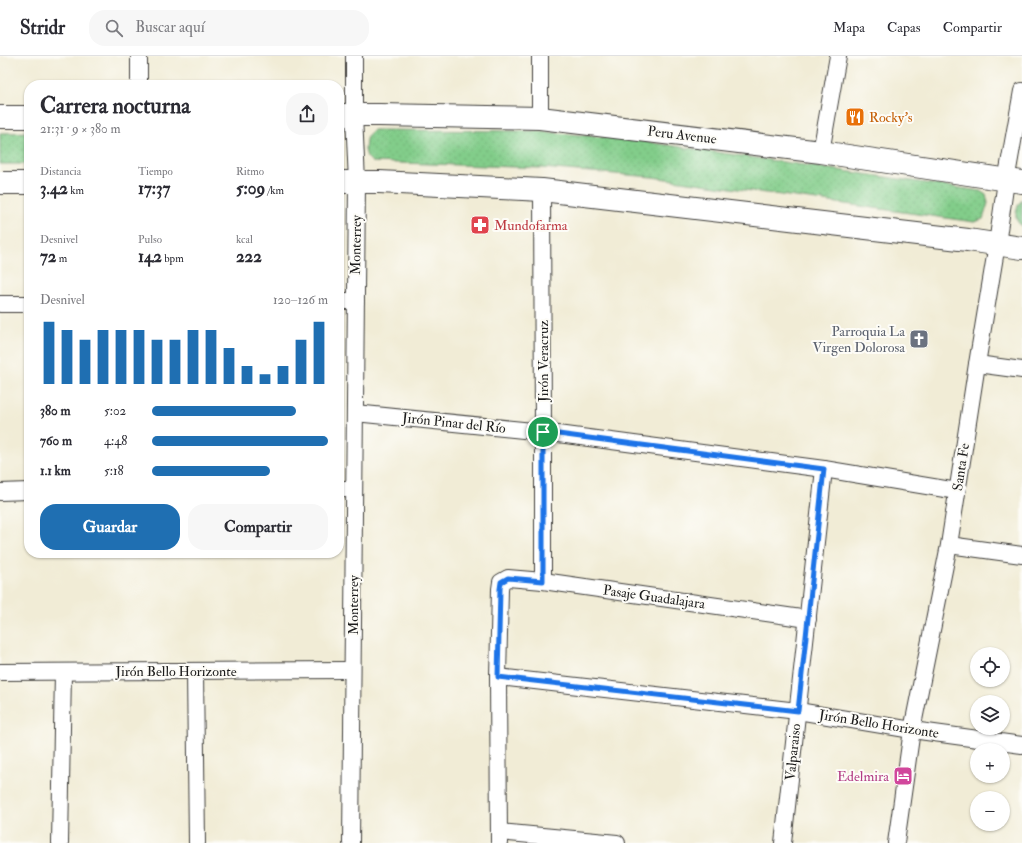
<!DOCTYPE html>
<html lang="es">
<head>
<meta charset="utf-8">
<style>
	:root { --surface:#fff; --page:#f7f7f7; --text:#2b2b33; --muted:#7c7c81; --line:#e1e1e2; --accent:#1f6fb2 }
	body { margin:0; font-family:"IM FELL Double Pica",serif; background:var(--page); color:var(--text); height:100vh; display:flex; flex-direction:column; font-size:15px; white-space:nowrap }
	* { box-sizing:border-box; margin:0 }
	p { font-size:13px; color:var(--muted) }
	.icon { flex:none; width:22px; height:22px; fill:none; stroke:currentColor; stroke-width:2; stroke-linecap:round; stroke-linejoin:round }
	.map { position:relative; flex:1; overflow:hidden }
	.details { position:absolute; left:24px; top:24px; width:320px; height:478px; display:flex; flex-direction:column; background:var(--surface); border-radius:16px; box-shadow:0 1px 3px #0004 }
	.details>* { flex:none }
	.fabs { position:absolute; left:970px; top:591px; display:grid; gap:8px }
	.fabs a { display:grid; place-items:center; width:40px; height:40px; border-radius:50%; background:var(--surface); box-shadow:0 1px 3px #0004; font-size:20px }
	.pin { position:absolute; display:grid; place-items:center; width:34px; height:34px; color:#fff; margin:-17px; border:2px solid #fff; border-radius:50%; box-shadow:0 1px 4px #0007 }
	.round { display:grid; place-items:center; flex:none; width:42px; height:42px; border-radius:16px; background:var(--page) }
	.headline { display:flex; align-items:center; justify-content:space-between; height:68px; padding:0 16px }
	h1 { font-size:22px; font-weight:700; line-height:30px }
	.metrics { display:grid; grid-template-columns:repeat(3,1fr); gap:6px; height:68px; padding:4px 16px }
	.metrics div { display:grid; align-content:center }
	.metrics b { font-size:17px; font-weight:700 }
	.metrics small { font-size:11px; font-weight:400 }
	.metrics p { font-size:11px }
	.chart { height:112px; padding:8px 16px }
	.chart p { display:flex; justify-content:space-between }
	.chart svg { width:100%; height:72px; margin-top:4px; stroke:var(--accent); stroke-width:6 }
	.button { display:flex; gap:8px; margin-top:auto; padding:8px 16px }
	.button a { flex:1; height:46px; border-radius:16px; background:var(--accent); color:#fff; font-size:16px; font-weight:700; line-height:46px; text-align:center }
	.button a+a { background:var(--page); color:var(--text) }
	ul { padding:0 16px; list-style:none; font-size:13px }
	li { display:grid; grid-template-columns:64px 48px 1fr; align-items:center; height:30px }
	li i { height:10px; border-radius:5px; background:var(--accent) }
	header { display:flex; align-items:center; gap:24px; box-sizing:border-box; height:56px; padding:0 20px; background:var(--surface); border-bottom:1px solid var(--line) }
	header strong { font-size:19px }
	nav { display:flex; gap:22px; margin-inline-start:auto; font-size:14px }
	.search { width:280px; height:36px; background:var(--page); display:flex; align-items:center; gap:10px; box-sizing:border-box; padding:0 14px; border-radius:16px; color:var(--muted); font-size:15px }
	.map>svg:first-child { display:block }
	.park { fill:url(#park-dots); stroke:#4f7453 }
	.lines { fill:none; stroke-linecap:round; stroke-linejoin:round }
	.minor-casing { stroke:#3c3b38; stroke-width:18 }
	.secondary-casing { stroke:#3c3b38; stroke-width:24 }
	.minor { stroke:#fff; stroke-width:16 }
	.secondary { stroke:#fff; stroke-width:22 }
	.route-casing { stroke:#fff; stroke-width:8 }
	.route { stroke:#1a73e8; stroke-width:5 }
	.labels { text-anchor:middle; dominant-baseline:central; stroke-width:4; stroke-linejoin:round; paint-order:stroke }
	.food-label { font-size:14px; fill:#c56008; stroke:#fdfcf7; text-anchor:start }
	.street-label { font-size:14px; fill:#1c1c1c; stroke:#fdfcf7 }
	.health-label { font-size:14px; fill:#be3a42; stroke:#fdfcf7; text-anchor:start }
	.worship-label { font-size:14px; fill:#5b616d; stroke:#fdfcf7; text-anchor:end }
	.hotel-label { font-size:14px; fill:#b23c85; stroke:#fdfcf7; text-anchor:end }
</style>
</head>
<body>
<header>
<strong>Stridr</strong>
<div class="search"><svg class="icon" aria-label="search" viewBox="0 0 24 24"><circle cx="10" cy="10" r="6"/><path d="M15 15l6 6"/></svg>Buscar aquí</div>
<nav><a>Mapa</a><a>Capas</a><a>Compartir</a></nav>
</header>
<div class="map">
<svg width="1022" height="787" viewBox="0 0 1022 787">
	<defs>
		<pattern id="park-dots" width="8" height="8" patternUnits="userSpaceOnUse"><rect width="8" height="8" fill="#82cd8a"/><path d="M2 2h.1M6 6h.1" fill="none" stroke="#70af76" stroke-width="1.8" stroke-linecap="round"/></pattern>
	</defs>
	<rect width="100%" height="100%" fill="#fdfcf7"/>
	<filter id="ink" filterUnits="userSpaceOnUse"><feTurbulence type="fractalNoise" baseFrequency=".025" numOctaves="2"/><feDisplacementMap in="SourceGraphic" scale="8" xChannelSelector="R" yChannelSelector="G"/><feConvolveMatrix kernelMatrix="1 2 1 2 8 2 1 2 1" color-interpolation-filters="sRGB"/></filter>
	<filter id="wash" filterUnits="userSpaceOnUse"><feTurbulence type="fractalNoise" baseFrequency=".012" numOctaves="4" result="noise"/><feDisplacementMap in="SourceGraphic" scale="16" xChannelSelector="R" yChannelSelector="G"/><feGaussianBlur stdDeviation="0.9" result="paint"/><feColorMatrix in="noise" values="0 0 0 0 0 0 0 0 0 0 0 0 0 0 0 0 0 1.4 0 .05"/><feComposite in="paint" operator="in"/></filter>
	<g filter="url(#wash)">
		<rect width="100%" height="100%" fill="#f1ecd6"/>
		<!-- park -->
		<g class="park">
			<path d="M373 74 535 75 627 83 980 135 986 139 988 147 983 163 974 166 652 121 542 112 372 106 367 101 365 94 366 84 367 80Z"/>
			<path d="M29 76V108H0V77Z"/>
			<path d="M1022 144V170C1013 164 1015 151 1022 144Z"/>
		</g>
	</g>
	<g filter="url(#ink)">
		<g class="lines">
			<!-- minor casing -->
			<g class="minor-casing">
				<g id="minor">
					<path d="M139 0V29"/>
					<path d="M540 62V0"/>
					<path d="M821 96 838 0"/>
					<path d="M542 134 543 376V525"/>
					<path d="M339 245H356"/>
					<path d="M0 248H29"/>
					<path d="M977 308 1022 314"/>
					<path d="M355 357 543 376 824 413 957 435"/>
					<path d="M339 433H354"/>
					<path d="M0 436 29 435"/>
					<path d="M949 489 1022 499"/>
					<path d="M195 615 197 787"/>
					<path d="M0 616 352 614"/>
					<path d="M498 621 798 655 912 674 1022 689"/>
					<path d="M499 776 617 787"/>
					<path d="M60 787 63 616"/>
					<path d="M351 787 357 126 354 59V0"/>
					<path d="M499 787 498 621 500 533 501 526 508 522 543 525 808 563"/>
					<path d="M783 787 824 413"/>
					<path d="M896 787 912 674 949 489 977 308 997 188 1006 125 1022 35"/>
				</g>
			</g>
			<!-- secondary casing -->
			<g class="secondary-casing">
				<g id="secondary">
					<path d="M339 59H379L540 62 821 96 1022 126"/>
					<path d="M0 61H29"/>
					<path d="M339 126H379L542 134 968 184 1022 192"/>
					<path d="M0 127H29"/>
				</g>
			</g>
			<!-- minor -->
			<use href="#minor" class="minor"/>
			<!-- secondary -->
			<use href="#secondary" class="secondary"/>
		</g>
	</g>
	<g class="lines" filter="url(#ink)">
		<!-- route casing -->
		<g class="route-casing">
			<path id="route" d="M543 376 824 413 798 655 498 621 500 533 501 526 508 522 543 525Z"/>
		</g>
		<!-- route -->
		<use href="#route" class="route"/>
	</g>
	<!-- icons -->
	<defs>
		<g id="restaurant-square" transform="scale(1)"><rect x="-9" y="-9" width="18" height="18" rx="4" fill="#e8710a" stroke="#fdfcf7"/><path d="M-5-6h1v4h1v-4h1v4h1v-4h1v5L-1.5 .5V6h-2V.5L-5-1ZM5-6V6H3V1.5H1.5Q1.5-4 5-6Z" fill="#fff"/></g>
		<g id="pharmacy-square" transform="scale(1)"><rect x="-9" y="-9" width="18" height="18" rx="4" fill="#e0444e" stroke="#fdfcf7"/><path d="M-2-6h4v4h4v4h-4v4h-4v-4h-4v-4h4Z" fill="#fff"/></g>
		<g id="church-square" transform="scale(1)"><rect x="-9" y="-9" width="18" height="18" rx="4" fill="#6b7280" stroke="#fdfcf7"/><path d="M-1.2-6h2.4v3.5h3.3v2.4h-3.3V6h-2.4V-.1h-3.3v-2.4h3.3Z" fill="#fff"/></g>
		<g id="hotel-square" transform="scale(1)"><rect x="-9" y="-9" width="18" height="18" rx="4" fill="#d1479c" stroke="#fdfcf7"/><path d="M-6-4.5h1.5V1H6V5H4.5V3h-9V5H-6ZM-4 0a1.8 1.8 0 1 1 3.6 0ZM.5 0V-2.5h3Q6-2.5 6 0Z" fill="#fff"/></g>
	</defs>
	<g fill-rule="evenodd">
		<use href="#restaurant-square" x="855" y="61"/>
		<use href="#pharmacy-square" x="480" y="169"/>
		<use href="#church-square" x="919" y="283"/>
		<use href="#hotel-square" x="903" y="720"/>
	</g>
	<g class="labels">
		<!-- food labels -->
		<g class="food-label">
			<text x="869" y="61">Rocky's</text>
		</g>
		<!-- street labels -->
		<g class="street-label">
			<text transform="translate(682 79) rotate(7)">Peru Avenue</text>
			<text transform="translate(356 189) rotate(-89)">Monterrey</text>
			<text transform="translate(543 305) rotate(-90)">Jirón Veracruz</text>
			<text transform="translate(454 367) rotate(6)">Jirón Pinar del Río</text>
			<text transform="translate(961 411) rotate(-81)">Santa Fe</text>
			<text transform="translate(654 541) rotate(8)">Pasaje Guadalajara</text>
			<text transform="translate(353 549) rotate(-90)">Monterrey</text>
			<text x="176" y="615">Jirón Bello Horizonte</text>
			<text transform="translate(879 668) rotate(9)">Jirón Bello Horizonte</text>
			<text transform="translate(793 696) rotate(-84)">Valparaiso</text>
		</g>
		<!-- health labels -->
		<g class="health-label">
			<text x="494" y="169">Mundofarma</text>
		</g>
		<!-- worship labels -->
		<g class="worship-label">
			<text x="905" y="275">Parroquia La<tspan x="905" dy="16">Virgen Dolorosa</tspan></text>
		</g>
		<!-- hotel labels -->
		<g class="hotel-label">
			<text x="889" y="720">Edelmira</text>
		</g>
	</g>
</svg>
<div class="fabs">
<a><svg class="icon" aria-label="locate" viewBox="0 0 24 24"><circle cx="12" cy="12" r="6"/><path d="M12 2v4M12 18v4M2 12h4M18 12h4"/></svg></a>
<a><svg class="icon" aria-label="layers" viewBox="0 0 24 24"><path d="M12 4l9 5-9 5-9-5zM3 14l9 5 9-5"/></svg></a>
<a>+</a>
<a>−</a>
</div>
<div class="pin" style="left:543px;top:376px;background:#1e9e55"><svg class="icon" aria-label="arrive" viewBox="0 0 24 24"><path d="M6 21V4h12l-3 4 3 4H6"/></svg></div>
<section class="details">
<div class="headline"><div><h1>Carrera nocturna</h1><p>21:31 · 9 × 380 m</p></div><a class="round"><svg class="icon" aria-label="share" viewBox="0 0 24 24"><path d="M12 15V3M7 8l5-5 5 5M5 13v7h14v-7"/></svg></a></div>
<div class="metrics">
<div><p>Distancia</p><b>3.42<small> km</small></b></div>
<div><p>Tiempo</p><b>17:37</b></div>
<div><p>Ritmo</p><b>5:09<small> /km</small></b></div>
</div>
<div class="metrics">
<div><p>Desnivel</p><b>72<small> m</small></b></div>
<div><p>Pulso</p><b>142<small> bpm</small></b></div>
<div><p>kcal</p><b>222</b></div>
</div>
<div class="chart"><p><span>Desnivel</span>120–126 m</p>
<svg viewBox="0 0 160 44" preserveAspectRatio="none"><path d="M5 44V6M15 44V11M25 44V17M35 44V11M45 44V11M55 44V11M65 44V17M75 44V17M85 44V11M95 44V11M105 44V22M115 44V33M125 44V38M135 44V33M145 44V17M155 44V6"/></svg>
</div>
<ul>
<li><b>380 m</b>5:02<i style="width:82%"></i></li>
<li><b>760 m</b>4:48<i style="width:100%"></i></li>
<li><b>1.1 km</b>5:18<i style="width:67%"></i></li>
</ul>
<div class="button"><a>Guardar</a><a>Compartir</a></div>
</section>
</div>
</body>
</html>
